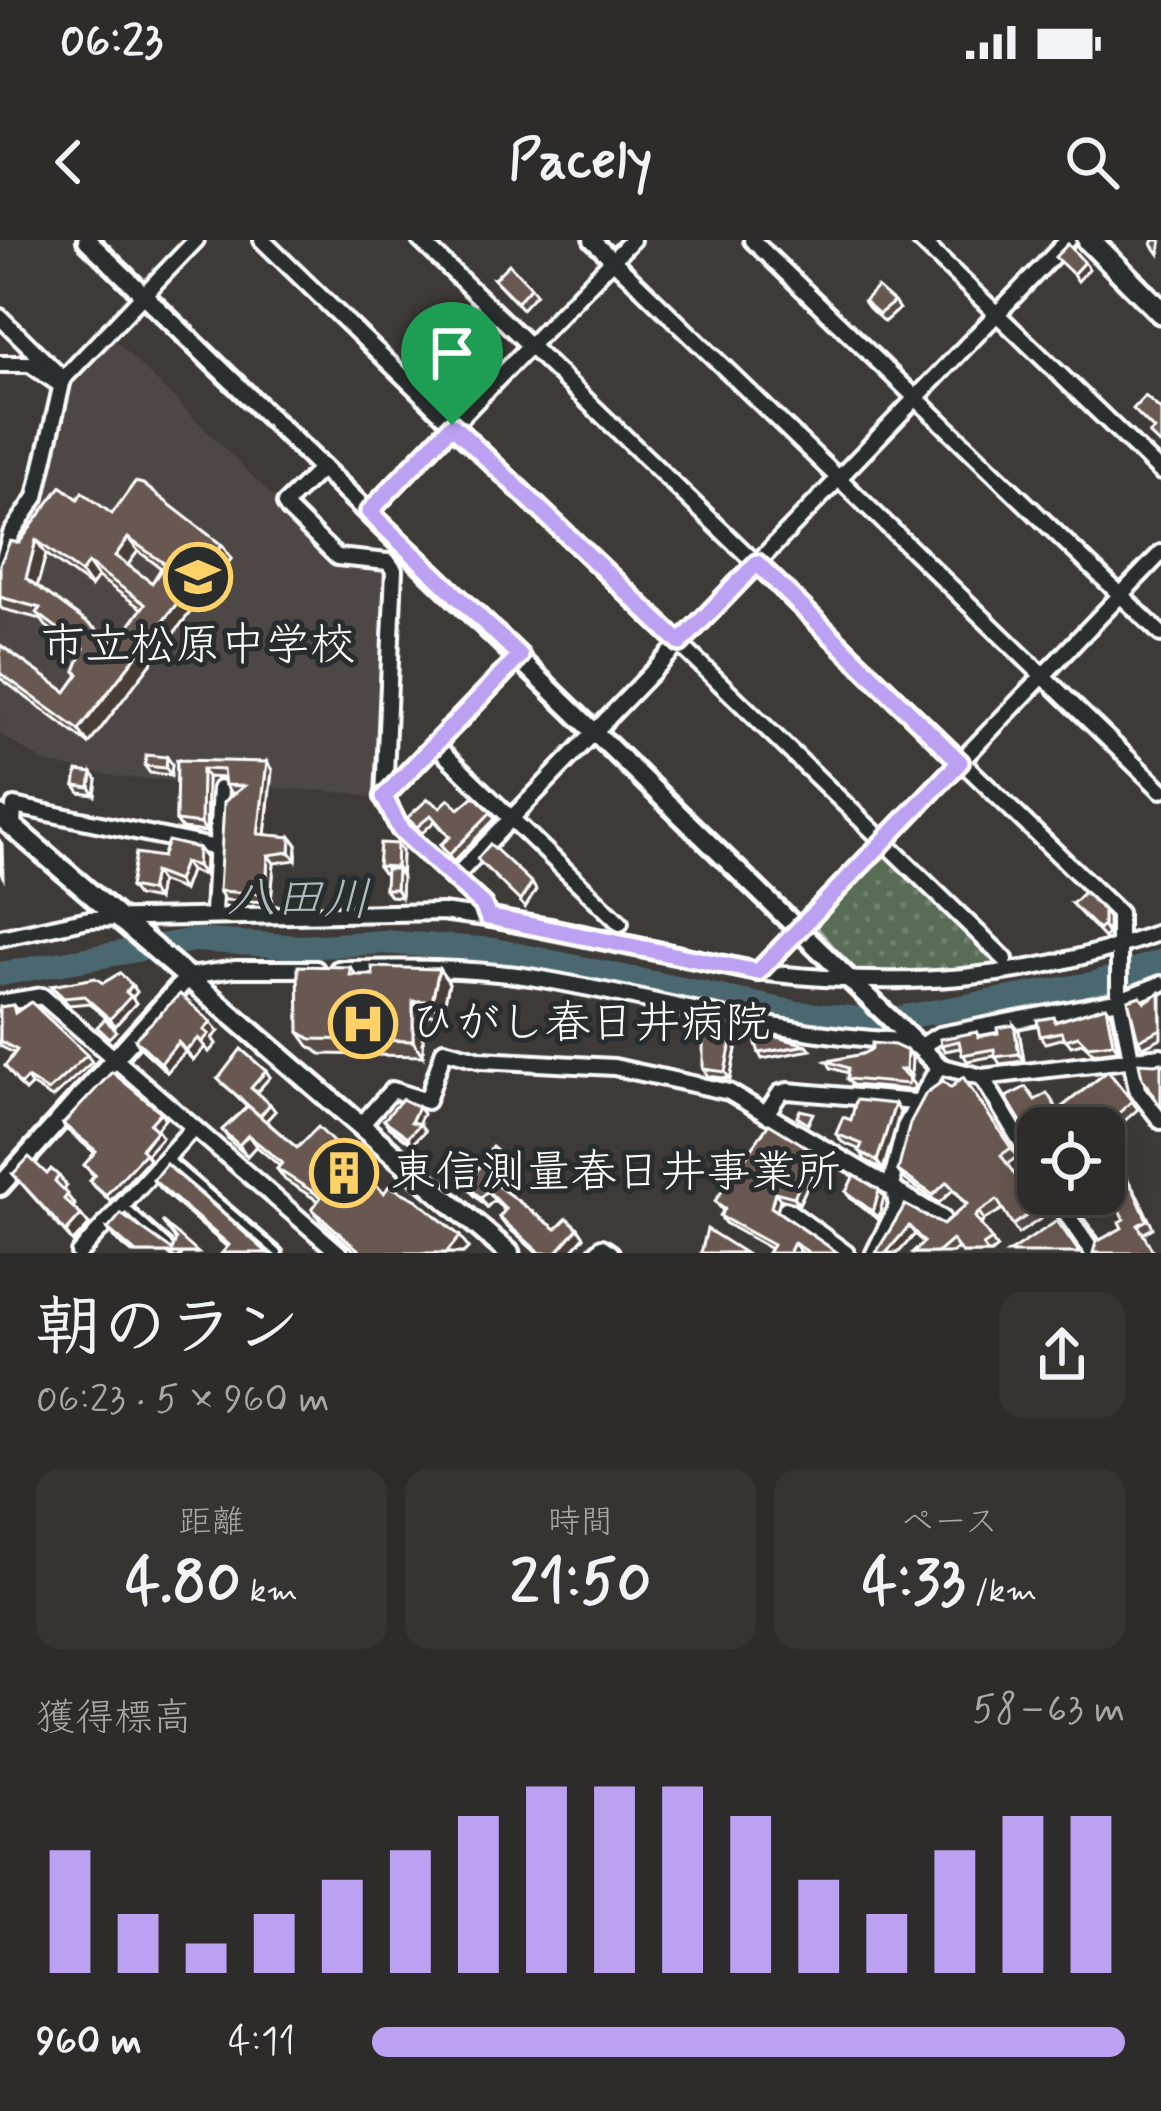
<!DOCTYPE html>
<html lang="ja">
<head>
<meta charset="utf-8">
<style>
	:root { --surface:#2e2c2a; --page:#363432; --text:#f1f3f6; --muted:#a7a7a8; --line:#494847; --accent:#bca0f2 }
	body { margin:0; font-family:Mynerve,"Klee One",sans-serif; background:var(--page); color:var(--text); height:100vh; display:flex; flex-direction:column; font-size:45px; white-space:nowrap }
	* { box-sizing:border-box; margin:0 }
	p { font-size:39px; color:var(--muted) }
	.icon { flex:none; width:66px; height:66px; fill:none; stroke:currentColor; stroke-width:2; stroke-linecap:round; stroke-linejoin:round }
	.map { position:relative; height:1013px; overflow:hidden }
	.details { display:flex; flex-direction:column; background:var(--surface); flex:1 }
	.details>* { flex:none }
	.controls { position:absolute; left:1017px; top:867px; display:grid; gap:24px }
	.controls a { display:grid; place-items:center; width:108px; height:108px; border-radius:24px; background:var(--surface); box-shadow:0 6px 30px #0003,0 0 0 3px var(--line); font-size:60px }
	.pin { position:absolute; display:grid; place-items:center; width:102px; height:102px; color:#fff; margin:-123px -51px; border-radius:50% 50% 50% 0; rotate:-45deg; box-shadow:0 0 12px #0007 }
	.pin .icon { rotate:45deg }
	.round { display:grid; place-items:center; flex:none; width:126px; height:126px; border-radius:24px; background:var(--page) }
	.summary { display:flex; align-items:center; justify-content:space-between; height:204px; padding:0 36px }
	h1 { font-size:66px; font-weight:800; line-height:90px }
	.figures { display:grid; grid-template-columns:repeat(3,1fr); gap:18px; height:204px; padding:12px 36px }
	.figures div { display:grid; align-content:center; border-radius:24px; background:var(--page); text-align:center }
	.figures b { font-size:60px; font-weight:800 }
	.figures small { font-size:33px; font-weight:400 }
	.figures p { font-size:33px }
	.chart { height:336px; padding:24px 36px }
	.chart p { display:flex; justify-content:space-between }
	.chart svg { width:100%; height:216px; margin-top:12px; stroke:var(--accent); stroke-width:6 }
	ul { padding:0 36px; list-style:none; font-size:39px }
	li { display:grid; grid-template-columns:192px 144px 1fr; align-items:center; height:90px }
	li i { height:30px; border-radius:15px; background:var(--accent) }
	.status { display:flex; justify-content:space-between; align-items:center; height:84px; padding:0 60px; background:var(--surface); direction:ltr }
	.status svg { height:33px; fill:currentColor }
	header { display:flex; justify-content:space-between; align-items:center; height:156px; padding:0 36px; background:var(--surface); font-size:54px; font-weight:800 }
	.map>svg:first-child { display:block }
	.built { fill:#4e4744 }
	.park { fill:url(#park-dots); stroke:#acb6ab; stroke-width:3 }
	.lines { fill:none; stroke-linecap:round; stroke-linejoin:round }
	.river { stroke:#4b6770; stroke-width:24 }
	.service-casing { stroke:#fff; stroke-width:15 }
	.minor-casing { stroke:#fff; stroke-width:22 }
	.tertiary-casing { stroke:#fff; stroke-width:26 }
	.secondary-casing { stroke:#fff; stroke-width:27 }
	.trunk-casing { stroke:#fff; stroke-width:30 }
	.service { stroke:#2a2d2e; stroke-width:6 }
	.minor { stroke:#2a2d2e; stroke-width:14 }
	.tertiary { stroke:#2a2d2e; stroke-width:16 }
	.secondary { stroke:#2a2d2e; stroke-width:18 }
	.trunk { stroke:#2a2d2e; stroke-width:21 }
	.wall { fill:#5a4d46; stroke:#fff; stroke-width:3; fill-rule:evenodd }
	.shaded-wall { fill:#4a3e39; stroke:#fff; stroke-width:3 }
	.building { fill:#695951; stroke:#fff; stroke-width:3; fill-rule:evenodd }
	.route-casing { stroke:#fff; stroke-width:24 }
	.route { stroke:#bca0f2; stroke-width:15 }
	.labels { text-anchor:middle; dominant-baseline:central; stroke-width:10; stroke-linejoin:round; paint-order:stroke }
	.poi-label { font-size:45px; fill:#fff; stroke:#2a2d2e; text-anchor:start }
	.water-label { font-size:48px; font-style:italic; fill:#aebbbf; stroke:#2a2d2e }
</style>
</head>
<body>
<div class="status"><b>06:23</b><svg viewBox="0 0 49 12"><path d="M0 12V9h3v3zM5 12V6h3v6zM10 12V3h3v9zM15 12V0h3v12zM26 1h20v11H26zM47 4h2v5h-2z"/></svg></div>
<header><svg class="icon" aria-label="back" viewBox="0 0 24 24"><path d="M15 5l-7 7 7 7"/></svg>Pacely<svg class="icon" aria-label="search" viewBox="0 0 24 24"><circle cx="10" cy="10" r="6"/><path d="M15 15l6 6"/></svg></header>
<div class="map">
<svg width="1161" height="1013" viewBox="0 0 1161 1013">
	<defs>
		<pattern id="park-dots" width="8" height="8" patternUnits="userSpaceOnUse" patternTransform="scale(3)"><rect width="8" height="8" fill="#596c57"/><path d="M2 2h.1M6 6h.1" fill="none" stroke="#728270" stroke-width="1.8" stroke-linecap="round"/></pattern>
	</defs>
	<rect width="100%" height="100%" fill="#3d3a38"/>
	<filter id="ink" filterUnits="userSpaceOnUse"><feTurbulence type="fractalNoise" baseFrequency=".00833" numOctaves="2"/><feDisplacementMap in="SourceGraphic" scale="24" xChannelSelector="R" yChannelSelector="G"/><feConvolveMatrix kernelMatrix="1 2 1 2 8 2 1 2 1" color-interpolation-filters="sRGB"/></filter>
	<g filter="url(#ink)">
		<!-- built -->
		<path class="built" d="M114 99 337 320 390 325 380 560 352 553 117 537 44 522 0 494V366L15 295 36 269 66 145Z"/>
		<!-- park -->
		<path class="park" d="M886 607 1011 728 988 734 859 736 813 683Z"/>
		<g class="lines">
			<!-- river -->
			<path class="river" d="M0 734 194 700 301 707 383 702 494 710 797 773 882 781 1096 743 1161 721"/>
			<!-- service casing -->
			<g class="service-casing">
				<g id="service">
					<path d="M169 920 278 1013"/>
					<path d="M126 968 176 1013"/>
				</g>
			</g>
			<!-- minor casing -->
			<g class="minor-casing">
				<g id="minor">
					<path d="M262 0 1005 719"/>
					<path d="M420 0 1119 673V755L1137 850 1161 881"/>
					<path d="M592 0 1161 550"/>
					<path d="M752 0 1161 394"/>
					<path d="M920 0 1161 232"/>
					<path d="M0 77 63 139"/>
					<path d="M0 124H30L56 142"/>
					<path d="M323 227 285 264 289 270 337 317 388 322 394 330 384 557 400 589 483 665 488 677"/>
					<path d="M369 272 632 0"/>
					<path d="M0 333 11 294 36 257 63 139 196 0"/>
					<path d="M435 505 620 683"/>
					<path d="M384 557 520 417"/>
					<path d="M13 586 14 566 217 608"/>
					<path d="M454 638 1068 0"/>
					<path d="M213 672 220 549"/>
					<path d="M0 698 89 679 442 672 551 687 758 732 1161 313"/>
					<path d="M338 729C403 728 466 727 530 737 659 758 767 794 901 801L920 807 939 795 1120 760 1161 744"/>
					<path d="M758 732C903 749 1022 742 1161 692"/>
					<path d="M189 736 235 729H316"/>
					<path d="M0 763 42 756 339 1013"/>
					<path d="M982 837 1038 930"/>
					<path d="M766 874 780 853 788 851 915 862"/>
					<path d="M361 885 392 850 427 861 444 810 481 820 614 827 729 852 942 978"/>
					<path d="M1053 954 1093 1013"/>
					<path d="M786 969 846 1013"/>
					<path d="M79 1013 193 888"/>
					<path d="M596 1013 602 1007 611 1013"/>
					<path d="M874 1013 897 966 892 939 905 887 939 826 982 837 1161 816"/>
				</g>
			</g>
			<!-- tertiary casing -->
			<g class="tertiary-casing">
				<g id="tertiary">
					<path d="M87 0 939 826"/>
					<path d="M0 946 189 736"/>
				</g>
			</g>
			<!-- secondary casing -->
			<g class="secondary-casing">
				<path id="secondary" d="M0 576 509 1013"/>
			</g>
			<!-- trunk casing -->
			<g class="trunk-casing">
				<path id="trunk" d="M1089 0 1161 72"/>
			</g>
			<!-- service -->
			<use href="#service" class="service"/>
			<!-- minor -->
			<use href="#minor" class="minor"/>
			<!-- tertiary -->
			<use href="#tertiary" class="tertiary"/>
			<!-- secondary -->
			<use href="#secondary" class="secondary"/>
			<!-- trunk -->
			<use href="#trunk" class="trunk"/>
		</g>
		<!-- wall -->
		<g class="wall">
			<path d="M494 39 531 47 536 54 522 69Z"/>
			<path d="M864 61 894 62 899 69 884 82 869 68Z"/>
			<path d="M78 259 112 274 222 305 231 319 89 504 0 438V405L66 452 78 435 75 431 82 413 46 386 41 379 2 369 0 366V324L19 303ZM138 311 161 328 152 343 128 325ZM46 314 91 347 98 337 142 369 116 404 37 346Z"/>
			<path d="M177 520 272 530 265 595 291 597 297 605 296 620 274 623 271 662 225 660 219 651 235 553H231L225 545 224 538 207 537 206 592 182 589 176 581Z"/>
			<path d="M172 524 171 535 150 533 145 526Z"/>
			<path d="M97 540 95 555 80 553 75 546Z"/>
			<path d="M440 567 491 572 495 579 453 622 440 605 449 597 435 581 422 593 407 578Z"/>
			<path d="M198 608 205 617 204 635 190 631 183 650 160 641 157 660 137 656 130 647 162 617Z"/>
			<path d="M402 611 401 657 390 656 385 649 386 634 383 633 378 626Z"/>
			<path d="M1072 664 1103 670 1108 678V694L1104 698Z"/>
			<path d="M350 727 356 735 439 729 449 743 442 775H423V816L321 814 309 806 299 792Z"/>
			<path d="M103 743 132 745 137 752 132 758 136 763 115 786 89 763 69 765 51 746Z"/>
			<path d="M1161 754V798L1143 807 1138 800 1145 762Z"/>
			<path d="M13 765 18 771 87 815 92 822 52 858 31 845 25 851 5 826 14 813 0 806V767Z"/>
			<path d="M1106 766 1111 773 1118 810 1093 813 1082 803 1071 806 1065 798 1045 803 1040 796 1057 781Z"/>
			<path d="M1014 785 1019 791 1024 821 1000 824 995 816 967 821 960 808 945 811 941 805 977 792 980 796 998 793Z"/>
			<path d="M218 792 212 798 216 804 209 812 205 807 193 820 185 812 167 832 142 809 135 799Z"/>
			<path d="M739 794 730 839 708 836 703 829Z"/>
			<path d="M807 805 811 810 762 819 759 813Z"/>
			<path d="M912 817 911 836H907L915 846 912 850 852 845 847 839 848 833 831 828 827 821Z"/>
			<path d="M266 831 270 837 256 853 275 871 266 881 297 908 384 953 468 1008 463 1013H357L320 980 312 969 318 961 285 940 277 929 280 926 256 906 247 916 230 901 222 890 247 867 218 839Z"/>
			<path d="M1108 831 1138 869 1104 899 1138 957 1153 988 1144 993 1100 1000 1122 988 1124 979 1117 941 1112 933 1104 938V888H1038L1035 860 1058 870Z"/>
			<path d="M963 837 1017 917 1007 924 1024 948 1042 954 1051 972 1018 994 1003 969 984 980 981 985 997 1008 991 1013H962L958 1008 952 1013H913L923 1003 915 994 898 1013H876L905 965 943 985 966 965 953 950 939 963 904 939 898 931 951 848Z"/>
			<path d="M895 864 900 872 883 930 865 920 860 910 842 902 836 894 851 880Z"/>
			<path d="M418 867 423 874 418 883 425 891 412 904 389 887 384 880Z"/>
			<path d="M165 879 156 889 162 897 146 915 149 919 110 961 95 947 90 941 94 936 84 925 95 913 67 890 63 884Z"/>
			<path d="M815 912 820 919 799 964 780 959 777 971 838 1013H803L799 1010 798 1013H768L771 1009 725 983 720 976 723 971 715 961Z"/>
			<path d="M512 924 518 933 503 950 556 989 578 988 584 997 570 1013H537L505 985 499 977 505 971 494 960 487 967 473 954 467 946Z"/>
			<path d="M13 934H47L59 936 67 946 63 950 75 965 73 967 89 985 73 1002Z"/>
			<path d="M153 940 268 1013 227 1007 160 949Z"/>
			<path d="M879 950 884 957 878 979 851 959 846 952Z"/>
			<path d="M108 989 172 1010 198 1013H132L115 999Z"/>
		</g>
		<!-- shaded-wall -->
		<g class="shaded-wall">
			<path d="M1084 22 1089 29 1078 41 1073 34Z"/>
			<path d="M128 298 138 311 124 330 115 316Z"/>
			<path d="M36 300 46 314 36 351 26 338Z"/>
			<path d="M222 305 231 319 89 504 79 490Z"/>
			<path d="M88 323 98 337 91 347 81 333Z"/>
			<path d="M167 517 172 524 171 535 166 528Z"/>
			<path d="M267 522 272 530 264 603 258 594Z"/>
			<path d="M202 529 207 537 206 592 201 584Z"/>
			<path d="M92 533 97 540 95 555 90 548Z"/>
			<path d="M291 597 297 605 296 620 290 612Z"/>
			<path d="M0 601 2 604 3 637 0 632Z"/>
			<path d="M397 604 402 611 401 634 396 627Z"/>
			<path d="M198 608 205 617 204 635 197 626Z"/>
			<path d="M268 615 274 623 271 662 266 654Z"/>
			<path d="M184 622 190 631 183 650 177 641Z"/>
			<path d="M397 629 402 637 401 657 396 649Z"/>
			<path d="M154 632 160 641 157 660 150 651Z"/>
			<path d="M532 643 536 650 525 668 520 661Z"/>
			<path d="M1103 670 1108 678V694L1103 686Z"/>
			<path d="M439 729 449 743 442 775 432 761Z"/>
			<path d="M132 745 137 752 132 758 136 763 115 786 110 779Z"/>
			<path d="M413 761 423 775V816L413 801Z"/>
			<path d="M1106 766 1111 773 1118 810 1113 803Z"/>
			<path d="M211 782 218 792 212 798 216 804 209 812 202 802 204 790Z"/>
			<path d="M1014 785 1019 791 1024 821 1019 814Z"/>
			<path d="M734 787 739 794 730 839 725 832Z"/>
			<path d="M198 798 205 807 193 820 186 810Z"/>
			<path d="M178 802 185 812 167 832 161 823Z"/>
			<path d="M907 811 912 817 911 836 906 830Z"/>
			<path d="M266 831 270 837 255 854 251 848Z"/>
			<path d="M27 838 31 845 25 851 20 845Z"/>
			<path d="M270 864 275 871 264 883 260 876Z"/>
			<path d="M895 864 900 872 883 930 877 921Z"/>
			<path d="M418 867 423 874 416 888 420 884 425 891 412 904 408 897 411 882Z"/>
			<path d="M161 872 165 879 155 891 150 884Z"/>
			<path d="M157 890 162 897 146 915 149 919 110 961 106 955Z"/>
			<path d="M248 895 256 906 247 916 239 905Z"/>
			<path d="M815 912 820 919 799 964 794 957Z"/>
			<path d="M512 924 518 933 501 953 495 944Z"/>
			<path d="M879 950 884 957 878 979 873 972Z"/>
			<path d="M488 951 494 960 487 967 481 958Z"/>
			<path d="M775 952 780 959 776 975 771 967Z"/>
			<path d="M979 972 984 980 980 985 975 977Z"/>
			<path d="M81 975 89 985 73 1002 66 992Z"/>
			<path d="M909 986 915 994 898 1013H886Z"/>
			<path d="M578 988 584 997 570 1013H556Z"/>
			<path d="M460 996 468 1008 463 1013H446Z"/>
			<path d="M794 1003 799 1010 798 1013H789Z"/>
		</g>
		<!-- building -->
		<g class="building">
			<path d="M1154 0H1161L1159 14 1152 4Z"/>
			<path d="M1068 4 1084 22 1073 34 1055 17Z"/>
			<path d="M509 24 531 47 517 62 494 39Z"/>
			<path d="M877 47 894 62 879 74 864 61Z"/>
			<path d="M1145 156 1161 170V202L1159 204 1149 194 1154 190 1133 169Z"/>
			<path d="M135 242 143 244 222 305 79 490 0 433V405L66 452 79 434 75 431 84 408 37 373 40 368 0 357V324L10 301 19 303 61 246 78 259 82 252 112 274ZM128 298 165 324 152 343 115 316ZM36 300 81 333 88 323 145 364 116 404 26 338Z"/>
			<path d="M146 515 167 517 166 528 145 526Z"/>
			<path d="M177 520 267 522 258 594 291 597 290 612 268 615 266 654 219 651 224 562 244 546 225 545 223 530 202 529 201 584 176 581Z"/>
			<path d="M77 531 92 533 90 548 75 546Z"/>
			<path d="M474 556 491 572 449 615 440 605 450 597 431 575 417 587 407 578 428 559 440 567 449 559 459 569Z"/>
			<path d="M168 601 198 608 197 626 184 622 177 641 154 632 150 651 130 647 136 613 162 617Z"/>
			<path d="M380 603 397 604 396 627 378 626Z"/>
			<path d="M490 604 532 643 520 661 477 619Z"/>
			<path d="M386 629H397L396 649H385Z"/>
			<path d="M1084 652 1103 670V686L1099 690 1072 664Z"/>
			<path d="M298 726 350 727V735H373L372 727 439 729 432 761H413V801L311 799 299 792Z"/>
			<path d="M120 733 132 745 126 752 131 756 110 779 84 756 64 758 51 746 95 738 103 743Z"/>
			<path d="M1160 752 1161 789 1138 800 1128 760 1140 756 1145 762Z"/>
			<path d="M180 754 211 782 204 790 209 794 202 802 198 798 186 810 178 802 161 823 135 799Z"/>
			<path d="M31 762 87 815 48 851 27 838 20 845 5 826 17 810 0 801V767L13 765 15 773Z"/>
			<path d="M1106 766 1113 803 1088 806 1078 796 1066 800 1061 792 1040 796 1037 780 1054 777 1055 782Z"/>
			<path d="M105 779 116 791 109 798 97 787Z"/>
			<path d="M703 780 734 787 725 832 703 829Z"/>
			<path d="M1014 785 1019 814 995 817 994 809 962 815 959 801 941 805 940 799 977 792 978 797 998 793 997 788Z"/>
			<path d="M773 796 807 805 759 813 755 800Z"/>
			<path d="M872 803 894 805 907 811 906 830H900L910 839 908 844 847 839 848 828 827 821 862 814 872 809Z"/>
			<path d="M241 809 266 831 251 848 270 864 260 876 218 839Z"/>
			<path d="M1161 822V867L1142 838 1139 823 1155 824Z"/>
			<path d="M1108 831 1132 861 1102 888H1038V910L1006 857 1026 847 1035 860 1047 853 1058 870Z"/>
			<path d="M112 832 161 872 150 884 157 890 141 909 145 913 106 955 90 941 95 935 84 925 96 911 63 884Z"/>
			<path d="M963 837 1011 908 1001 915 1024 948 1038 939 1036 948 1038 954H1040L1046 963 1013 985 997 960 979 972 975 977 992 1000 983 1006 988 1013H962L952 1000 937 1013H913L924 1002 909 986 886 1013H876L905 965 943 985 967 964 947 942 933 955 898 931 910 883 926 853 943 841 951 848Z"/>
			<path d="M402 859 418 867 411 882 420 884 408 897 384 880Z"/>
			<path d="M856 860 895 864 877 921 859 911 862 904 836 894 843 877 851 880Z"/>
			<path d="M248 866 297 908 318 887 384 953 389 946 417 960 460 996 446 1013H362L312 969 321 957 277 929 282 923 248 895 239 905 222 890Z"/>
			<path d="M800 870 813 873 808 884 797 877Z"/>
			<path d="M769 884 815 912 794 957 775 952 771 967 838 1013H810L794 1003 789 1013H768L773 1005 720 976 725 969 715 961Z"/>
			<path d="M1104 901 1133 949 1147 980 1138 985 1154 1013H1093L1097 999 1076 968 1100 1000 1122 988 1119 982 1124 979 1106 948 1117 941 1107 925 1104 927Z"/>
			<path d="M492 907 512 924 495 944 556 989 567 978 578 988 556 1013H540L499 977 506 969 488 951 481 958 467 946Z"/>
			<path d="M29 917 47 934 51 929 59 936 55 941 68 954 64 959 81 975 66 992 13 934Z"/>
			<path d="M166 924 268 1013H222L229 1005 153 940Z"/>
			<path d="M854 935 879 950 873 972 846 952Z"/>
			<path d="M121 974 172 1010 176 1000 162 981 198 1013H136L108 989Z"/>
			<path d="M1057 981 1079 1012 1084 1013H1008Z"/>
			<path d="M707 989 745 1013H701Z"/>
		</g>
	</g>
	<g class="lines" filter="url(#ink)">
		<!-- route casing -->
		<g class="route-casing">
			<path id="route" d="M452 185 680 403 757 323 960 522 758 732 488 677 483 665 400 589 384 557 520 416 369 272Z"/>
		</g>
		<!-- route -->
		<use href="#route" class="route"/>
	</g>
	<!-- icons -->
	<defs>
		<g id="school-ring" transform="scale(3.45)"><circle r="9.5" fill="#2a2d2e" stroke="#ffd166" stroke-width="1.5"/><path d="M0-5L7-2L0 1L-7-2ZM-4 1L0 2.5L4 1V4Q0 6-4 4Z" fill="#ffd166"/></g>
		<g id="hospital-ring" transform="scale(3.45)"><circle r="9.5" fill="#2a2d2e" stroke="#ffd166" stroke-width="1.5"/><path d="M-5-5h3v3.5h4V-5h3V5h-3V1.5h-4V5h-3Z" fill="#ffd166"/></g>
		<g id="building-ring" transform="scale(3.45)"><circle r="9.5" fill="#2a2d2e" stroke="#ffd166" stroke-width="1.5"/><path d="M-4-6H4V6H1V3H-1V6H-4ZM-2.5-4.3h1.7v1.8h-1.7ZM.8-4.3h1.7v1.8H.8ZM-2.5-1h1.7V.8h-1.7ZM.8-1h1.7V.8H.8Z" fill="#ffd166"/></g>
	</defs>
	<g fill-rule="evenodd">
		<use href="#school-ring" x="198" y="337"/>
		<use href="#hospital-ring" x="363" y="784"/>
		<use href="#building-ring" x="344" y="933"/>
	</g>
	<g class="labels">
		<!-- poi labels -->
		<g class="poi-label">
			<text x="198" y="406" text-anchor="middle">市立松原中学校</text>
			<text x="410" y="784">ひがし春日井病院</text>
			<text x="391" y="933">東信測量春日井事業所</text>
		</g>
		<!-- water labels -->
		<g class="water-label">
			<text transform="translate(299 660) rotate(1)">八田川</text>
		</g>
	</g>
</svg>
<div class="controls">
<a><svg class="icon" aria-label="locate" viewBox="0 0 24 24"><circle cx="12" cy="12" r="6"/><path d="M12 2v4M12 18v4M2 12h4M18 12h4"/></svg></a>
</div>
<div class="pin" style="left:452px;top:185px;background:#1e9e55"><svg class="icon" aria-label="arrive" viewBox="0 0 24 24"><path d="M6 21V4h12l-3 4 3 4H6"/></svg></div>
</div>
<section class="details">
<div class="summary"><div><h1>朝のラン</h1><p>06:23 · 5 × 960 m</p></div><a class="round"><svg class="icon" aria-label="share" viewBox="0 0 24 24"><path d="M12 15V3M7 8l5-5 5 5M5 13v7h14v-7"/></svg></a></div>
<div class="figures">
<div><p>距離</p><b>4.80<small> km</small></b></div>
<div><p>時間</p><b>21:50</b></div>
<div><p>ペース</p><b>4:33<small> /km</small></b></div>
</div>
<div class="chart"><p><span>獲得標高</span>58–63 m</p>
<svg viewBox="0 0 160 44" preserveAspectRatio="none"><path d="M5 44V19M15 44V32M25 44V38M35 44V32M45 44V25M55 44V19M65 44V12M75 44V6M85 44V6M95 44V6M105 44V12M115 44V25M125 44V32M135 44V19M145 44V12M155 44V12"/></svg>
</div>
<ul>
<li><b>960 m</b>4:11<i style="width:100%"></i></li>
</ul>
</section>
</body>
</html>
